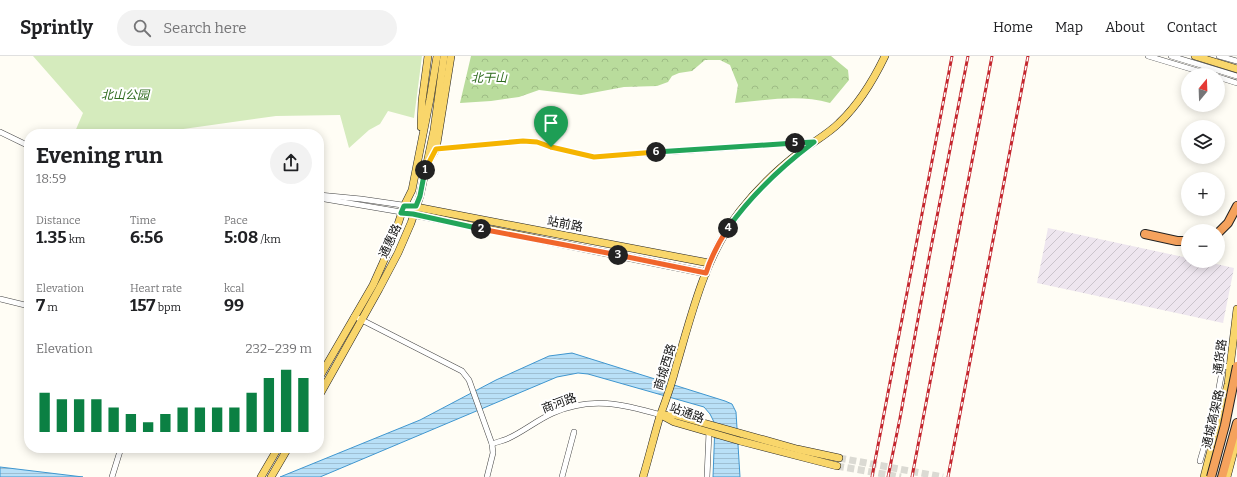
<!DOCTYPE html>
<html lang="en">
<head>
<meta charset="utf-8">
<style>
	:root { --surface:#fff; --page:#f2f2f2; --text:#202124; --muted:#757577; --line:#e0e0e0; --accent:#0b8043 }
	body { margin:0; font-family:Bitter,"Noto Sans SC",serif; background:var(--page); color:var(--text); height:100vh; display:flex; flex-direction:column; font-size:15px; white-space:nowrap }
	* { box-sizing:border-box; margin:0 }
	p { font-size:13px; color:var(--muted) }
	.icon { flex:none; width:22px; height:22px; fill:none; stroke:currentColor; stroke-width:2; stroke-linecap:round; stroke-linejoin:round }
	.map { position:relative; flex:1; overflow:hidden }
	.side { position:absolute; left:24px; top:73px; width:300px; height:324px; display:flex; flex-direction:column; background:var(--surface); border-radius:16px; box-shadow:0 2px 10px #0003 }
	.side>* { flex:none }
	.needle { width:26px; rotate:19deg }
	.buttons { position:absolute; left:1181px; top:12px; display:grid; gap:8px }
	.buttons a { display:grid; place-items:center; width:44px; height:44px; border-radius:50%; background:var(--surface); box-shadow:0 2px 10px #0003; font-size:20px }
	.pin { position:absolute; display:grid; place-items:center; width:34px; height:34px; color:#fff; margin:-41px -17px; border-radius:50% 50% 50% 0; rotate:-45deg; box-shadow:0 0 4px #0007 }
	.pin .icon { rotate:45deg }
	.km { position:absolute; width:20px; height:20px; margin:-10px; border-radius:50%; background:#222; color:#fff; font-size:11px; line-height:20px; text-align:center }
	.round { display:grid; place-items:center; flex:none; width:42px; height:42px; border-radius:21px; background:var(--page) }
	.summary { display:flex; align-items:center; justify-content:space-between; height:68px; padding:0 12px }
	h1 { font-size:22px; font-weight:700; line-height:30px }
	.figures { display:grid; grid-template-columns:repeat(3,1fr); gap:6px; height:68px; padding:4px 12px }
	.figures div { display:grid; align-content:center }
	.figures b { font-size:17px; font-weight:700 }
	.figures small { font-size:11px; font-weight:400 }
	.figures p { font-size:11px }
	.chart { height:112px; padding:8px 12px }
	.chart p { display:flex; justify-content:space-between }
	.chart svg { width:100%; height:72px; margin-top:4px; stroke:var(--accent); stroke-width:6 }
	header { display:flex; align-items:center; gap:24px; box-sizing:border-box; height:56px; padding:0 20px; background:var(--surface); border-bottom:1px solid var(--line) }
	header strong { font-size:19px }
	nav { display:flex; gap:22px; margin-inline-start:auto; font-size:14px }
	.search { width:280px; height:36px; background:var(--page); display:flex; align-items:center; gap:10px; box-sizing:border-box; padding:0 14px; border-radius:22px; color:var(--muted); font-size:15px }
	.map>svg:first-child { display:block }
	.industrial { fill:url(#industrial-furrows) }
	.forest { fill:url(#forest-crowns) }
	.park { fill:#d5ebbd }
	.water { fill:url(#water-rules); stroke:#3f96cf }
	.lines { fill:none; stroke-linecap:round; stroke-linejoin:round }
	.major-tunnel { stroke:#dbdad3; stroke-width:7; stroke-dasharray:7 3.5; stroke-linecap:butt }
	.minor-casing { stroke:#444; stroke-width:6 }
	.major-casing { stroke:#222; stroke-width:8 }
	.highway-casing { stroke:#222; stroke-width:10 }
	.minor { stroke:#fff; stroke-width:5 }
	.major { stroke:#f9d66b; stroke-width:7 }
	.highway { stroke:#f5a25d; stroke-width:8 }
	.rail-casing { stroke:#c4262e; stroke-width:3 }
	.rail { stroke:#fff; stroke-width:1.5; stroke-dasharray:4.5; stroke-linecap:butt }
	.highway-bridge-casing { stroke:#222; stroke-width:10; stroke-linecap:butt }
	.highway-bridge { stroke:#f5a25d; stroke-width:8 }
	.split-1-casing { stroke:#fff; stroke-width:8 }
	.split-2-casing { stroke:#fff; stroke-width:8 }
	.split-3-casing { stroke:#fff; stroke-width:8 }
	.split-4-casing { stroke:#fff; stroke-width:8 }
	.split-5-casing { stroke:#fff; stroke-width:8 }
	.split-6-casing { stroke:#fff; stroke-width:8 }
	.split-7-casing { stroke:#fff; stroke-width:8 }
	.split-1 { stroke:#f5b400; stroke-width:5 }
	.split-2 { stroke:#22a559; stroke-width:5 }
	.split-3 { stroke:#f0652b; stroke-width:5 }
	.split-4 { stroke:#f0652b; stroke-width:5 }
	.split-5 { stroke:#22a559; stroke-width:5 }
	.split-6 { stroke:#22a559; stroke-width:5 }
	.split-7 { stroke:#f5b400; stroke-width:5 }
	.labels { text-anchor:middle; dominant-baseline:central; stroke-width:4; stroke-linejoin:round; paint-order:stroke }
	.park-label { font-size:12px; font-style:italic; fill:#2f6b1f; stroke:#fff }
	.street-label { font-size:12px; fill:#111; stroke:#fff }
</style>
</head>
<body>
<header>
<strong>Sprintly</strong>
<div class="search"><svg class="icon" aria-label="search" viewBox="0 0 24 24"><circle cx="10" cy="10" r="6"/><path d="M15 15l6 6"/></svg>Search here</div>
<nav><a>Home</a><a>Map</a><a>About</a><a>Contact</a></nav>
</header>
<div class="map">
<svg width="1237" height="421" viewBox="0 0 1237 421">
	<defs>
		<pattern id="industrial-furrows" width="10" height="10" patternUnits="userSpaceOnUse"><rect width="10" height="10" fill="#eee6ef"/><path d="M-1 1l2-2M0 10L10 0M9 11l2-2" fill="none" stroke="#cbc4cc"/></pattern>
		<pattern id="forest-crowns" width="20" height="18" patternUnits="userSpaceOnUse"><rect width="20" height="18" fill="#b9dc9c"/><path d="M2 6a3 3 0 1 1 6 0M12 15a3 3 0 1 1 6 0" fill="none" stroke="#9ebc85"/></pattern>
		<pattern id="water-rules" width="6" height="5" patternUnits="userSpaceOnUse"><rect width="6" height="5" fill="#b9e0f7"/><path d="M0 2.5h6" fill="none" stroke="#9ebfd3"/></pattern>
	</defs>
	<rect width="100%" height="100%" fill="#fffdf5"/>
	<!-- industrial -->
	<path class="industrial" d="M1048 172 1188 202V205H1203L1234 212 1223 267 1037 227Z"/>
	<!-- forest -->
	<path class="forest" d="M471 0H831L848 14 849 24 830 47C800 38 766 44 735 47L738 29 730 9 720 4H705L692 15 679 17 672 20 668 26 657 30 624 31 581 39 539 34 519 41 491 45 460 47Z"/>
	<!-- park -->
	<path class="park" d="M33 0H422L414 62 388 55 380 68 369 74 349 92 340 59 276 60 155 77 154 78H74L83 57Z"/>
	<!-- water -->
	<g class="water">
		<path d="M572 297 725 345 732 348 736 356 740 421H713L715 368 710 358 704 351 588 318 578 317 557 321 320 421H280L420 364 496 324 549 300Z"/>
		<path d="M0 411 83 421H0Z"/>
	</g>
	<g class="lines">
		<!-- major-tunnel -->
		<g class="major-tunnel">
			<path d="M839 402 943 421"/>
			<path d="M837 410 901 421"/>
		</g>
		<!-- minor casing -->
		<g class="minor-casing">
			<g id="minor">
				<path d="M1148 0 1211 19"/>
				<path d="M1171 0 1237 20"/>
				<path d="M1219 0 1237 5"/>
				<path d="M1218 21 1237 27"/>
				<path d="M0 76 29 90"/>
				<path d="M436 93 523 85 537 86 551 91 594 101 813 86"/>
				<path d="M319 139 361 143 416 151"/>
				<path d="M319 142 413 158"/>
				<path d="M0 243 29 250"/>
				<path d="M354 260 462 315 469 324 492 388 493 397 487 421"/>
				<path d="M492 388C497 386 502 385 507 383 523 376 537 364 553 357 591 340 623 348 661 359"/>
				<path d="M1200 405 1215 353 1223 310 1229 311"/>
				<path d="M112 421 121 392"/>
				<path d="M562 421 574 376"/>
				<path d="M707 421 709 376"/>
			</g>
		</g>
		<!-- major casing -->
		<g class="major-casing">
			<g id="major">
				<path d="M1195 0 1237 13"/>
				<path d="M421 71 422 45 428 0"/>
				<path d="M430 103 436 93 438 81 451 0"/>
				<path d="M416 151 709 207"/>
				<path d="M413 158 706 217"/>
				<path d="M319 322 373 229 382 209 393 183 404 150 412 134 430 43 437 0"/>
				<path d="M319 340 379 233 398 197 411 167 420 140 434 74 444 0"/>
				<path d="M661 359 674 366 740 385 837 410"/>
				<path d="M662 359H675L797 393 839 402"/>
				<path d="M261 421 278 392"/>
				<path d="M271 421 288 392"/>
				<path d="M643 421C649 401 654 380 660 360 666 344 672 327 676 311 692 257 705 200 740 155 757 133 778 113 800 96 813 86 828 78 839 67 859 48 873 25 885 0"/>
				<path d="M1204 421 1228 328 1237 253"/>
				<path d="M1227 421 1237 383"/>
			</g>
		</g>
		<!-- highway casing -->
		<g class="highway-casing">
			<g id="highway">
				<path d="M1218 177 1228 167 1237 150"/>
				<path d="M1145 178 1177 185H1188"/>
				<path d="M1222 421 1237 367"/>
			</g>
		</g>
		<!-- minor -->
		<use href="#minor" class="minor"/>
		<!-- major -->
		<use href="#major" class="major"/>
		<!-- highway -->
		<use href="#highway" class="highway"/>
		<!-- rail casing -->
		<g class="rail-casing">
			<g id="rail">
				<path d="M872 421 952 0"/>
				<path d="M888 421 900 362 930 197 968 0"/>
				<path d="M912 421 992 0"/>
				<path d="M948 421 1028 0"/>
			</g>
		</g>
		<!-- rail -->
		<use href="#rail" class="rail"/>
		<!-- highway-bridge casing -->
		<g class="highway-bridge-casing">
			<path id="highway-bridge" d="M1211 421 1225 369 1237 310"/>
		</g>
		<!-- highway-bridge -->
		<use href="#highway-bridge" class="highway-bridge"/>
	</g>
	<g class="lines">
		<!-- split-1 casing -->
		<g class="split-1-casing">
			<path id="split-1" d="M425 114 436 93 523 85 537 86 551 91"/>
		</g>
		<!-- split-2 casing -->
		<g class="split-2-casing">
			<path id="split-2" d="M425 114 420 140 416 150H404L401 157 413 158 481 173"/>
		</g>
		<!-- split-3 casing -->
		<g class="split-3-casing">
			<path id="split-3" d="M481 173 618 199"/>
		</g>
		<!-- split-4 casing -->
		<g class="split-4-casing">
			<path id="split-4" d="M618 199 706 217C711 201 719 186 728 172"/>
		</g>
		<!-- split-5 casing -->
		<g class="split-5-casing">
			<path id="split-5" d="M728 172C752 138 781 111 814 86L795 87"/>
		</g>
		<!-- split-6 casing -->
		<g class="split-6-casing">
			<path id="split-6" d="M656 96 795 87"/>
		</g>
		<!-- split-7 casing -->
		<g class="split-7-casing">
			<path id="split-7" d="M551 91 594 101 656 96"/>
		</g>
		<!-- split-1 -->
		<use href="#split-1" class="split-1"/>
		<!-- split-2 -->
		<use href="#split-2" class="split-2"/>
		<!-- split-3 -->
		<use href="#split-3" class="split-3"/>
		<!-- split-4 -->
		<use href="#split-4" class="split-4"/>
		<!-- split-5 -->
		<use href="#split-5" class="split-5"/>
		<!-- split-6 -->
		<use href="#split-6" class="split-6"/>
		<!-- split-7 -->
		<use href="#split-7" class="split-7"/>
	</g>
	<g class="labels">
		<!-- park labels -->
		<g class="park-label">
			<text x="489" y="22">北干山</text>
			<text x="125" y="39">北山公园</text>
		</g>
		<!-- street labels -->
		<g class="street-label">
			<text transform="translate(565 168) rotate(11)">站前路</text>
			<text transform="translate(390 185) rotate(-65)">通惠路</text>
			<text transform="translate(1220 301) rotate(-83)">通货路</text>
			<text transform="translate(665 311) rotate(-73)">商城西路</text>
			<text transform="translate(559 347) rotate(-20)">商河路</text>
			<text transform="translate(687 357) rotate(20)">站通路</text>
			<text transform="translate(1213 363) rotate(-77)">通城高架路</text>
		</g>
	</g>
</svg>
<div class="buttons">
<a><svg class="needle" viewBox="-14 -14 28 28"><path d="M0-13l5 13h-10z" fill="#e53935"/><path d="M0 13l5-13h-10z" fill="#757577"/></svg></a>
<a><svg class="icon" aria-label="layers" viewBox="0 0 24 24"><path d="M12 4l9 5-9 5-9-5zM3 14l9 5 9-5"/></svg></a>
<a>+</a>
<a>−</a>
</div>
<div class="pin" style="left:551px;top:91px;background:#1e9e55"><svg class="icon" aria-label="arrive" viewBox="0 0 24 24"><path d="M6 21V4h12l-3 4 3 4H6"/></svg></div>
<b class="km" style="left:425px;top:114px">1</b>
<b class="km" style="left:481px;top:173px">2</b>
<b class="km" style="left:618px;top:199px">3</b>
<b class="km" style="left:728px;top:172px">4</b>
<b class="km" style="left:795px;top:87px">5</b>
<b class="km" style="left:656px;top:96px">6</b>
<section class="side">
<div class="summary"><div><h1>Evening run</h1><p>18:59</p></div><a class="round"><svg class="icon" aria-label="share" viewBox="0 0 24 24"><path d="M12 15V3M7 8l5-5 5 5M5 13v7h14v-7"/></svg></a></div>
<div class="figures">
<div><p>Distance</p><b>1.35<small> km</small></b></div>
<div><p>Time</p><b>6:56</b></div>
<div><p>Pace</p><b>5:08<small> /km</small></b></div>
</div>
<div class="figures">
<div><p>Elevation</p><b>7<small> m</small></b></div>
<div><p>Heart rate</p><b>157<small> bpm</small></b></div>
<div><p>kcal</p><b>99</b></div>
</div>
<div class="chart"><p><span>Elevation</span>232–239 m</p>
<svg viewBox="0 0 160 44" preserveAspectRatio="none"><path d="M5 44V20M15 44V24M25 44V24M35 44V24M45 44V29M55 44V33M65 44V38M75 44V33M85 44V29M95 44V29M105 44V29M115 44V29M125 44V20M135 44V11M145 44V6M155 44V11"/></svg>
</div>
</section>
</div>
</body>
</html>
